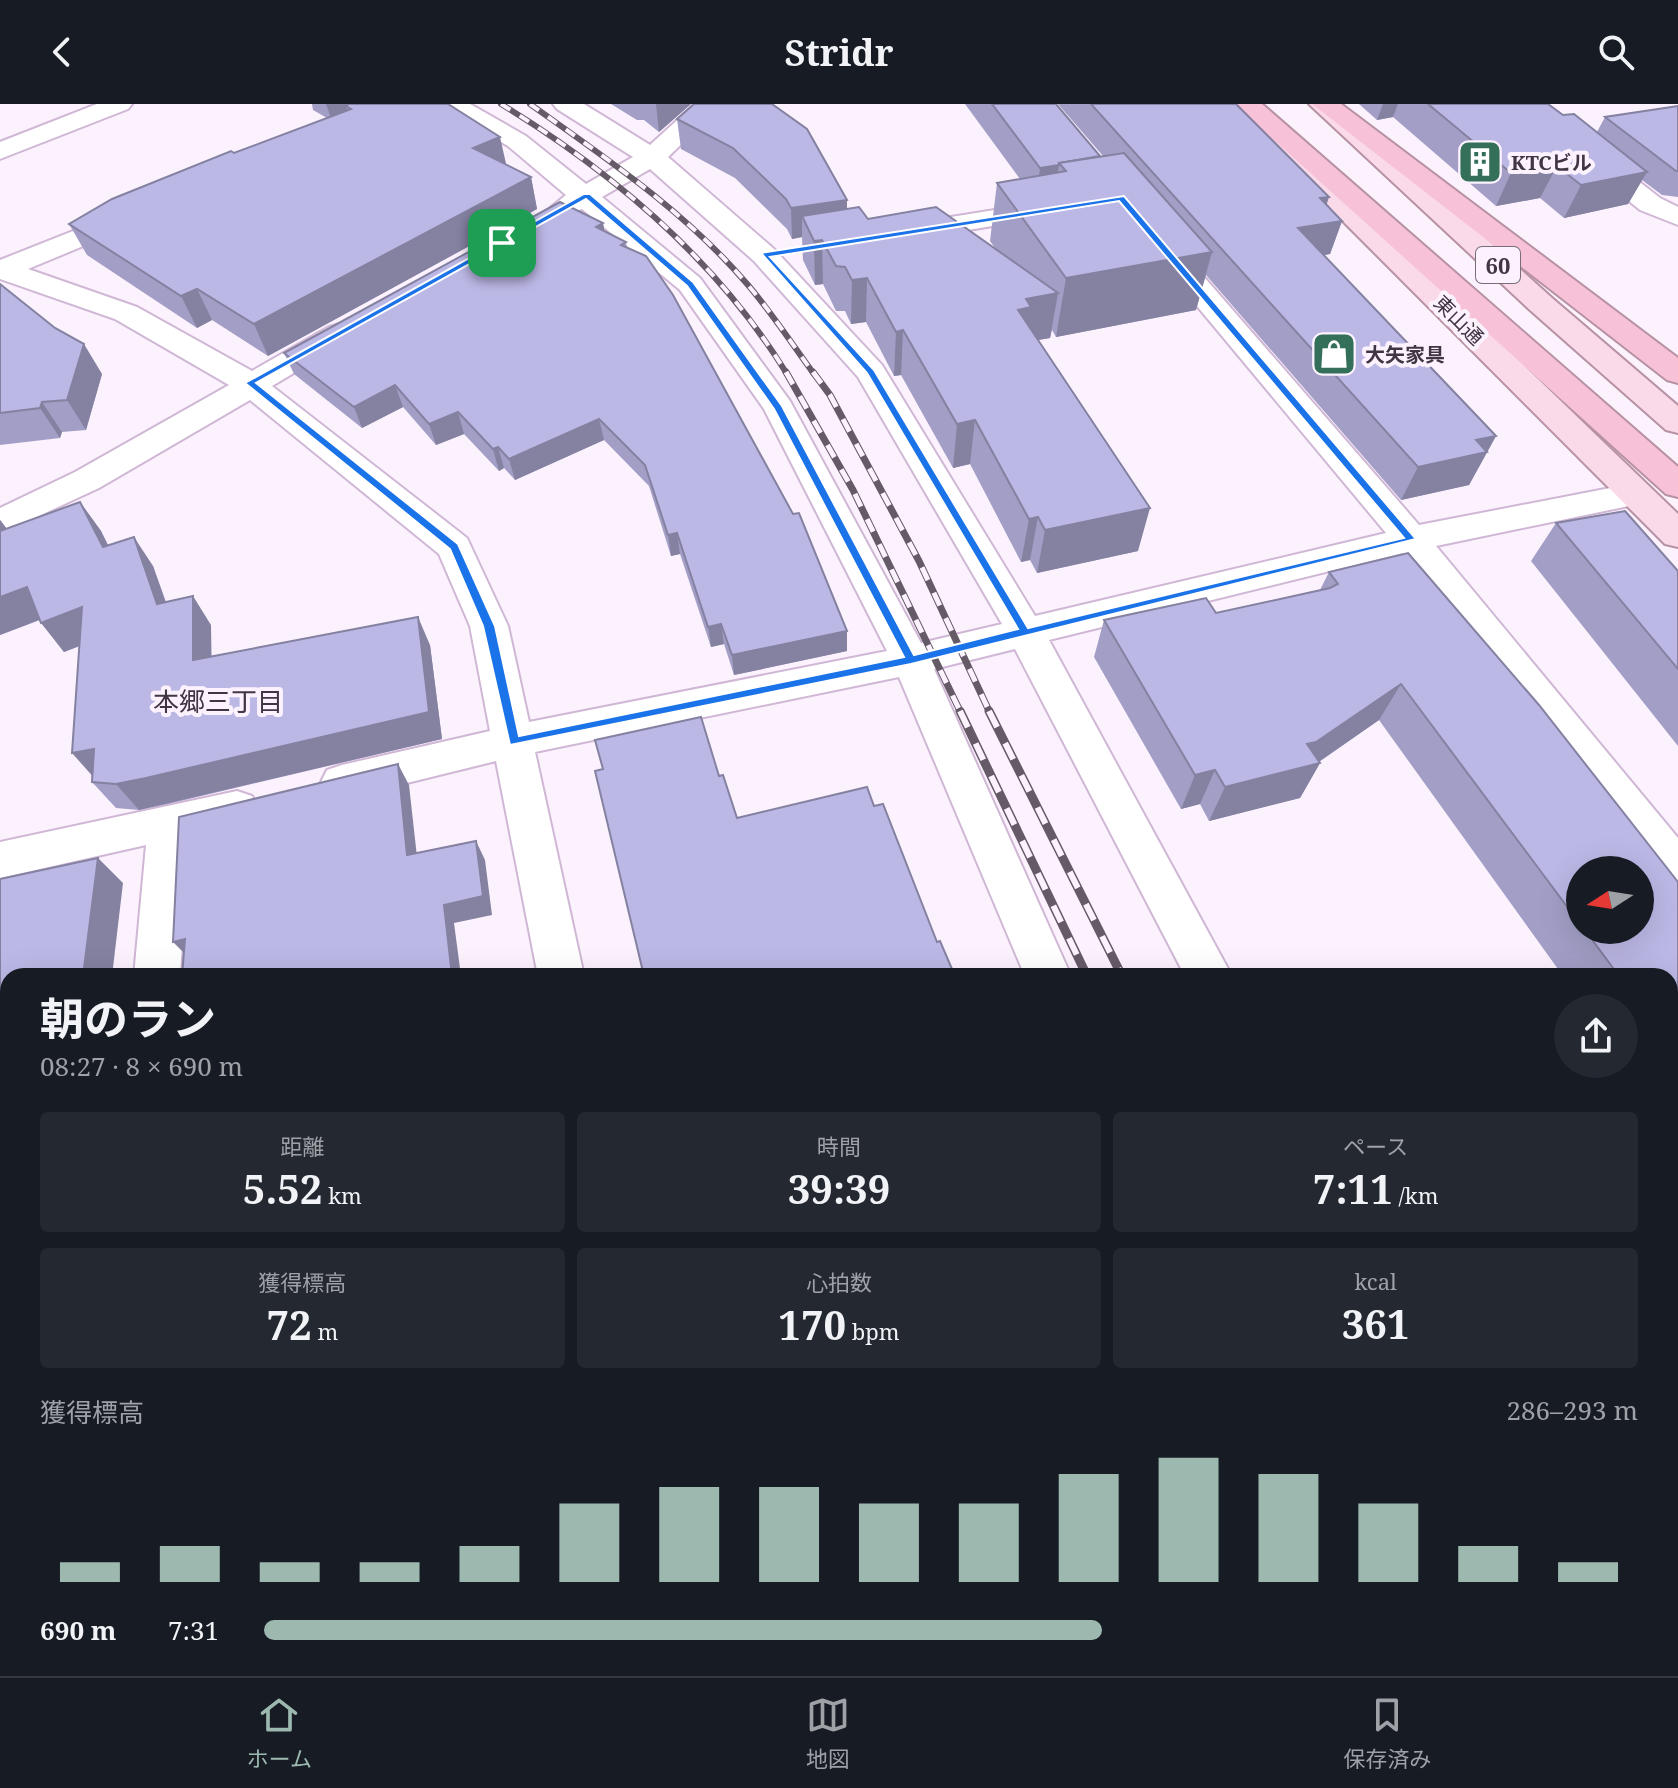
<!DOCTYPE html>
<html lang="ja">
<head>
<meta charset="utf-8">
<style>
	:root { --surface:#171b24; --page:#242831; --text:#f1f3f6; --muted:#9ea1a6; --line:#363941; --accent:#9cb8af }
	body { margin:0; font-family:"Noto Serif","Noto Sans JP",serif; background:var(--page); color:var(--text); height:100vh; display:flex; flex-direction:column; font-size:30px; white-space:nowrap }
	* { box-sizing:border-box; margin:0 }
	p { font-size:26px; color:var(--muted) }
	.icon { flex:none; width:44px; height:44px; fill:none; stroke:currentColor; stroke-width:2; stroke-linecap:round; stroke-linejoin:round }
	.map { position:relative; flex:1; overflow:hidden }
	.side { position:absolute; left:0px; top:864px; width:1678px; height:708px; display:flex; flex-direction:column; background:var(--surface); border-radius:24px 24px 0 0; box-shadow:0 8px 32px #0002 }
	.side>* { flex:none }
	.needle { width:52px; rotate:258deg }
	.tools { position:absolute; left:1566px; top:752px; display:grid; gap:16px }
	.tools a { display:grid; place-items:center; width:88px; height:88px; border-radius:50%; background:var(--surface); box-shadow:0 8px 32px #0002; font-size:40px }
	.pin { position:absolute; display:grid; place-items:center; width:68px; height:68px; color:#fff; margin:-34px; border-radius:16px; box-shadow:0 4px 12px #0006 }
	.round { display:grid; place-items:center; flex:none; width:84px; height:84px; border-radius:42px; background:var(--page) }
	.headline { display:flex; align-items:center; justify-content:space-between; height:136px; padding:0 40px }
	h1 { font-size:44px; font-weight:700; line-height:60px }
	.figures { display:grid; grid-template-columns:repeat(3,1fr); gap:12px; height:136px; padding:8px 40px }
	.figures div { display:grid; align-content:center; border-radius:8px; background:var(--page); text-align:center }
	.figures b { font-size:40px; font-weight:700 }
	.figures small { font-size:22px; font-weight:400 }
	.figures p { font-size:22px }
	.chart { height:224px; padding:16px 40px }
	.chart p { display:flex; justify-content:space-between }
	.chart svg { width:100%; height:144px; margin-top:8px; stroke:var(--accent); stroke-width:6 }
	ul { padding:0 40px; list-style:none; font-size:26px }
	li { display:grid; grid-template-columns:128px 96px 1fr; align-items:center; height:60px }
	li i { height:20px; border-radius:10px; background:var(--accent) }
	header { display:flex; justify-content:space-between; align-items:center; height:104px; padding:0 40px; background:var(--surface); font-size:36px; font-weight:700 }
	.tab-bar { display:flex; justify-content:space-around; align-items:center; height:112px; border-top:2px solid var(--line); background:var(--surface); font-size:22px; color:var(--muted) }
	.tab-bar a { display:grid; justify-items:center; gap:4px }
	.tab-bar .current { color:var(--accent) }
	.map>svg:first-child { display:block }
	.lines { fill:none; stroke-linecap:round; stroke-linejoin:round }
	.minor-casing { stroke:#d0b7d5; stroke-width:4 }
	.primary-casing { stroke:#b791a4; stroke-width:4 }
	.motorway-casing { stroke:#b791a4; stroke-width:4 }
	.minor { fill:#fff; fill-rule:evenodd }
	.primary { fill:#fadae8; fill-rule:evenodd }
	.motorway { fill:#f7c2d8; fill-rule:evenodd }
	.rail-far3-casing { stroke:#655b67; stroke-width:6 }
	.rail-far2-casing { stroke:#655b67; stroke-width:7 }
	.rail-far1-casing { stroke:#655b67; stroke-width:9 }
	.rail-casing { stroke:#655b67; stroke-width:11 }
	.rail-far3 { stroke:#fcf2fe; stroke-width:4; stroke-dasharray:11; stroke-linecap:butt }
	.rail-far2 { stroke:#fcf2fe; stroke-width:5; stroke-dasharray:14; stroke-linecap:butt }
	.rail-far1 { stroke:#fcf2fe; stroke-width:6; stroke-dasharray:18; stroke-linecap:butt }
	.rail { stroke:#fcf2fe; stroke-width:8; stroke-dasharray:23; stroke-linecap:butt }
	.wall { fill:#a29ec6; fill-rule:evenodd }
	.shaded-wall { fill:#8481a1 }
	.building { fill:#bcb8e6; stroke:#8481a1; stroke-width:2 }
	.route { fill:#1a73e8; stroke:#fff; stroke-width:2; fill-rule:evenodd }
	.labels { text-anchor:middle; dominant-baseline:central; stroke-width:8; stroke-linejoin:round; paint-order:stroke }
	.far-poi-label { font-size:20px; font-weight:bold; fill:#403642; stroke:#fcf2fe; text-anchor:start }
	.far-street-label { font-size:20px; fill:#403642; stroke:#fcf2fe }
	.shield { fill:#fcf2fe; stroke:#786e7a; stroke-width:2 }
	.shield-label { font-size:22px; font-weight:bold; fill:#403642 }
	.neighbourhood-label { font-size:26px; fill:#403642; stroke:#fcf2fe }
</style>
</head>
<body>
<header><svg class="icon" aria-label="back" viewBox="0 0 24 24"><path d="M15 5l-7 7 7 7"/></svg>Stridr<svg class="icon" aria-label="search" viewBox="0 0 24 24"><circle cx="10" cy="10" r="6"/><path d="M15 15l6 6"/></svg></header>
<div class="map">
<svg width="1678" height="1572" viewBox="0 0 1678 1572">
	<rect width="100%" height="100%" fill="#fcf2fe"/>
	<g class="lines">
		<!-- minor casing -->
		<g class="minor-casing">
			<g id="minor">
				<path d="M97 0H132L128 5 0 55V38Z"/>
				<path d="M439 0H470L526 32 586 80 633 53 557 5 553 0H584L650 41 695 0H723L668 53 774 145 882 261 1035 512 1386 429 1152 148 1148 142 1152 136 1162 133 1172 136 1419 421 1636 379 1648 382 1653 390 1648 398 1436 442 1678 734V783L1663 778 1403 449 1049 536 1232 872H1185L1015 545 934 565 1071 872H1025L899 573 535 648 584 872H538L496 657 342 695 327 690 321 678 327 666 342 661 490 627 470 522 439 450 250 296 99 384 0 430V404L75 368 229 281 115 215 0 175V156L131 104 141 106 145 112 141 118 28 165 137 203 252 267 329 223 340 220 351 223 355 229 351 235 272 282 467 434 508 522 529 618 887 547 764 305 680 186 582 105 564 112 554 110 550 104 566 91 508 42 443 5ZM650 65 754 157 858 273 1002 520 921 539 790 297 700 174 602 93Z"/>
				<path d="M1511 0H1540L1660 94 1678 103V121L1640 106Z"/>
				<path d="M1050 97 1060 99 1064 105 1060 111 901 137 891 135 887 129 891 123 901 121Z"/>
				<path d="M237 687 252 692 258 704 252 716 189 732 180 872H134L146 741 0 774V738Z"/>
				<path d="M71 1564H133L132 1572H70Z"/>
				<path d="M667 1564H729L731 1572H669Z"/>
				<path d="M1317 1564H1380L1383 1572H1320Z"/>
				<path d="M1547 1564H1611L1614 1572H1550Z"/>
			</g>
		</g>
		<!-- primary casing -->
		<g class="primary-casing">
			<g id="primary">
				<path d="M1226 0H1253L1678 410V443L1665 440Z"/>
				<path d="M1309 0H1337L1552 194 1678 302V329L1666 326 1530 206Z"/>
			</g>
		</g>
		<!-- motorway casing -->
		<g class="motorway-casing">
			<g id="motorway">
				<path d="M1234 0H1262L1678 363V393L1666 390Z"/>
				<path d="M1312 0H1341L1678 254V279L1667 276Z"/>
			</g>
		</g>
		<!-- minor -->
		<use href="#minor" class="minor"/>
		<!-- primary -->
		<use href="#primary" class="primary"/>
		<!-- motorway -->
		<use href="#motorway" class="motorway"/>
		<!-- rail-far3 casing -->
		<g class="rail-far3-casing">
			<g id="rail-far3">
				<path d="M501 0C614 69 717 156 787 270"/>
				<path d="M530 0C607 55 686 108 748 181 772 209 792 240 814 270"/>
			</g>
		</g>
		<!-- rail-far2 casing -->
		<g class="rail-far2-casing">
			<g id="rail-far2">
				<path d="M786 268 853 386 961 609"/>
				<path d="M813 268 830 291 919 457 990 609"/>
			</g>
		</g>
		<!-- rail-far1 casing -->
		<g class="rail-far1-casing">
			<g id="rail-far1">
				<path d="M960 607 1087 872"/>
				<path d="M989 607 1122 872"/>
			</g>
		</g>
		<!-- rail casing -->
		<g class="rail-casing">
			<g id="rail">
				<path d="M1419 1564 1423 1572"/>
				<path d="M1469 1564 1473 1572"/>
			</g>
		</g>
		<!-- rail-far3 -->
		<use href="#rail-far3" class="rail-far3"/>
		<!-- rail-far2 -->
		<use href="#rail-far2" class="rail-far2"/>
		<!-- rail-far1 -->
		<use href="#rail-far1" class="rail-far1"/>
		<!-- rail -->
		<use href="#rail" class="rail"/>
	</g>
	<!-- wall -->
	<g class="wall">
		<path d="M312 0H448L507 61 531 73 537 105 268 252 212 216 197 224 87 151 69 120 234 49 327 14 313 6Z"/>
		<path d="M611 0H691L659 28 644 16H637Z"/>
		<path d="M694 0 847 105 868 115 997 147 990 137 997 79 1020 75 965 0H1056L1101 52H1103L1058 0H1236L1342 117 1330 150 1324 151 1496 332 1469 381 1401 396 1206 171 1196 206 1056 233 1052 226 1050 234 1038 236 1138 447 1037 469 1030 456 1021 458 970 360 953 364 901 271 894 272 866 218 851 220 845 207H836L823 180 815 181 803 156 802 133 792 135 787 125 735 74 681 45 677 15Z"/>
		<path d="M1359 0H1548L1563 11 1597 28 1605 13 1678 2V93L1662 91 1642 76 1628 100 1564 114 1540 94 1496 102 1393 13 1377 16Z"/>
		<path d="M603 119 604 127 626 138 627 143 847 527V547L734 571 724 540 711 543 680 450 671 452 649 382 604 336 515 376 504 364 499 367 464 330 436 341 403 303 362 324 294 270 284 249Z"/>
		<path d="M0 180 102 270 86 326 62 328 60 334 0 341Z"/>
		<path d="M80 398 101 427 108 441 153 462 166 498 211 521V552L430 541 442 635 168 700 139 706 116 704 92 678 80 542 64 548 40 516 0 531V416L7 425Z"/>
		<path d="M1556 419 1678 467V642L1531 457Z"/>
		<path d="M1329 468 1678 778V953L1670 956V872H1563L1379 616 1319 658 1320 659 1300 694 1209 717 1200 700 1181 705 1094 553 1104 516 1216 509 1320 486ZM1580 766 1640 826H1580Z"/>
		<path d="M1678 1072V1538L1670 1524V1075Z"/>
		<path d="M1089 1564H1214L1217 1572H1091Z"/>
	</g>
	<!-- shaded-wall -->
	<g class="shaded-wall">
		<path d="M326 0H375L351 5 346 2 349 11 332 17Z"/>
		<path d="M656 0H691L659 28Z"/>
		<path d="M1383 0H1398L1393 13 1377 16Z"/>
		<path d="M500 33 507 64 473 44Z"/>
		<path d="M1059 61 1054 94 1036 96 1040 64Z"/>
		<path d="M1557 62 1540 94 1496 102 1511 69Z"/>
		<path d="M1647 68 1628 100 1564 114 1581 81Z"/>
		<path d="M531 73 537 105 268 252 254 220Z"/>
		<path d="M1329 93 1320 121 1342 117 1330 150 1287 157 1298 124 1320 94Z"/>
		<path d="M847 96V126L802 112V133L792 135 791 104Z"/>
		<path d="M603 119 607 141 596 123Z"/>
		<path d="M822 136 823 180 815 181 814 137Z"/>
		<path d="M1212 148 1196 206 1056 233 1066 174Z"/>
		<path d="M867 174 866 218 851 220 852 176Z"/>
		<path d="M197 185 212 216 197 224 181 192Z"/>
		<path d="M1058 189 1050 234 1026 238 1018 206 1026 195Z"/>
		<path d="M903 226 901 271 894 272 896 228Z"/>
		<path d="M84 240 102 270 86 326 67 296Z"/>
		<path d="M395 281 403 303 362 324 354 303Z"/>
		<path d="M42 298 62 328 60 334 40 304Z"/>
		<path d="M458 308 464 330 436 341 429 320Z"/>
		<path d="M599 315 604 336 515 376 509 355Z"/>
		<path d="M975 316 970 360 953 364 957 320Z"/>
		<path d="M1496 332 1469 381 1401 396 1418 363 1476 336Z"/>
		<path d="M498 343 504 364 499 367 493 345Z"/>
		<path d="M80 398 101 427 123 472 103 443Z"/>
		<path d="M1150 404 1138 447 1037 469 1045 426Z"/>
		<path d="M1038 413 1030 456 1021 458 1029 415Z"/>
		<path d="M0 416 10 429 0 430Z"/>
		<path d="M677 429 680 450 671 452 668 431Z"/>
		<path d="M134 433 153 462 176 528 157 500Z"/>
		<path d="M27 483 49 512 0 531V493Z"/>
		<path d="M193 492 211 521 212 584 193 556Z"/>
		<path d="M82 503 104 532 64 548 41 519Z"/>
		<path d="M418 513 430 541 442 635 139 706 116 680Z"/>
		<path d="M721 520 724 540 711 543 708 523Z"/>
		<path d="M847 527V547L734 571 732 551Z"/>
		<path d="M1401 580 1379 616 1314 661 1320 659 1300 694 1209 717 1225 683 1307 640Z"/>
		<path d="M94 645 96 676 72 649Z"/>
		<path d="M398 660 409 681 419 771 407 751Z"/>
		<path d="M1215 666 1200 700 1181 705 1195 671Z"/>
		<path d="M476 737 485 756 492 811 454 819 461 872H452L444 801Z"/>
		<path d="M98 754 123 779 112 872H83Z"/>
		<path d="M185 835 191 856 173 838Z"/>
		<path d="M1678 939V953L1670 956V944Z"/>
		<path d="M8 997V1197L0 1194V1041Z"/>
		<path d="M8 1271V1289L0 1291V1273Z"/>
		<path d="M543 1564H552L553 1572H544Z"/>
	</g>
	<!-- building -->
	<g class="building">
		<path d="M349 0H448L500 33 473 44 531 73 254 220 197 185 181 192 69 120 112 95 231 47 234 49 351 5 346 2Z"/>
		<path d="M694 0H772L807 25 847 96 791 104 786 95 733 44 677 15Z"/>
		<path d="M992 0H1056L1100 52 1059 59V61L1040 64Z"/>
		<path d="M1091 0H1236L1329 93 1320 94 1342 117 1298 124 1496 332 1476 336 1487 348 1418 363Z"/>
		<path d="M1428 0H1548L1563 11 1574 10 1647 68 1581 81 1557 62 1511 69Z"/>
		<path d="M1678 2V67H1676L1605 13Z"/>
		<path d="M1124 49 1212 148 1066 174 997 79 1066 67 1059 59Z"/>
		<path d="M560 98 603 119 596 123 626 138 621 141 646 152 673 191 793 410 799 409 847 527 732 551 721 520 708 523 677 429 668 431 645 361 599 315 509 355 498 343 493 345 458 308 429 320 395 281 354 303 284 249Z"/>
		<path d="M859 103 868 115 936 103 1058 189 1026 195 1031 203 1018 206 1150 404 1045 426 1038 413 1029 415 975 316 957 320 903 226 896 228 867 174 852 176 845 163 836 162 822 136 814 137 802 112Z"/>
		<path d="M0 180 55 224 84 240 67 296 42 298 40 304 0 309Z"/>
		<path d="M80 398 103 443 134 433 157 500 193 492V556L418 513 429 608 146 674 116 680 92 678 94 645 72 649 82 503 41 519 27 483 0 493V427Z"/>
		<path d="M1625 407 1678 467V565L1556 419Z"/>
		<path d="M1408 449 1539 601 1678 778V937L1670 926V872H1619L1585 826H1640V766H1580V820L1401 580 1316 638 1307 640 1320 659 1225 683 1215 666 1195 671 1104 516 1206 494 1216 509 1330 484 1338 480 1329 468Z"/>
		<path d="M701 613 719 672 723 671 737 714 867 683 874 702 883 700 937 838 940 837 955 872H644L595 667 603 665 595 636Z"/>
		<path d="M398 660 407 751 476 737 483 792 444 801 452 872H182L185 835 173 838 179 713Z"/>
		<path d="M98 754 83 872H8V997L0 1041V775Z"/>
		<path d="M1678 1072V1439L1670 1426V1075Z"/>
		<path d="M8 1177V1271L0 1273V1179Z"/>
		<path d="M1678 1445V1482L1670 1469V1448Z"/>
		<path d="M177 1564H543L544 1572H177Z"/>
		<path d="M828 1564H977L980 1572H830Z"/>
		<path d="M1102 1564H1214L1217 1572H1105Z"/>
	</g>
	<!-- route -->
	<path class="route" d="M584 90H590L693 178 782 302 914 551 1018 525 867 269 761 149 1124 92 1416 435 911 560 510 641 483 522 450 445 245 279ZM586 95 687 182 774 305 904 553 519 632 495 522 458 440 256 279ZM1119 97 1404 434 1028 524 874 266 770 153Z"/>
	<!-- icons -->
	<defs>
		<g id="building-square" transform="scale(2.3)"><rect x="-9" y="-9" width="18" height="18" rx="4" fill="#346f59" stroke="#fcf2fe"/><path d="M-4-6H4V6H1V3H-1V6H-4ZM-2.5-4.3h1.7v1.8h-1.7ZM.8-4.3h1.7v1.8H.8ZM-2.5-1h1.7V.8h-1.7ZM.8-1h1.7V.8H.8Z" fill="#fff"/></g>
		<g id="shop-square" transform="scale(2.3)"><rect x="-9" y="-9" width="18" height="18" rx="4" fill="#346f59" stroke="#fcf2fe"/><path d="M-5-2.5h2.3a2.7 3.5 0 0 1 5.4 0H5L5.5 6h-11ZM-1.5-2.5h3a1.5 2.3 0 0 0-3 0Z" fill="#fff"/></g>
	</defs>
	<g fill-rule="evenodd">
		<use href="#building-square" x="1480" y="58"/>
		<use href="#shop-square" x="1334" y="250"/>
	</g>
	<g class="labels">
		<!-- far-poi labels -->
		<g class="far-poi-label">
			<text x="1511" y="58">KTCビル</text>
			<text x="1365" y="250">大矢家具</text>
		</g>
		<!-- far-street labels -->
		<g class="far-street-label">
			<text transform="translate(1459 216) rotate(45)">東山通</text>
		</g>
		<!-- shield labels -->
		<rect class="shield" x="1476" y="143" width="44" height="36" rx="6"/>
		<g class="shield-label">
			<text x="1498" y="161">60</text>
		</g>
		<!-- neighbourhood labels -->
		<g class="neighbourhood-label">
			<text x="218" y="597">本郷三丁目</text>
		</g>
	</g>
</svg>
<div class="tools">
<a><svg class="needle" viewBox="-14 -14 28 28"><path d="M0-13l5 13h-10z" fill="#e53935"/><path d="M0 13l5-13h-10z" fill="#9ea1a6"/></svg></a>
</div>
<div class="pin" style="left:502px;top:139px;background:#1e9e55"><svg class="icon" aria-label="arrive" viewBox="0 0 24 24"><path d="M6 21V4h12l-3 4 3 4H6"/></svg></div>
<section class="side">
<div class="headline"><div><h1>朝のラン</h1><p>08:27 · 8 × 690 m</p></div><a class="round"><svg class="icon" aria-label="share" viewBox="0 0 24 24"><path d="M12 15V3M7 8l5-5 5 5M5 13v7h14v-7"/></svg></a></div>
<div class="figures">
<div><p>距離</p><b>5.52<small> km</small></b></div>
<div><p>時間</p><b>39:39</b></div>
<div><p>ペース</p><b>7:11<small> /km</small></b></div>
</div>
<div class="figures">
<div><p>獲得標高</p><b>72<small> m</small></b></div>
<div><p>心拍数</p><b>170<small> bpm</small></b></div>
<div><p>kcal</p><b>361</b></div>
</div>
<div class="chart"><p><span>獲得標高</span>286–293 m</p>
<svg viewBox="0 0 160 44" preserveAspectRatio="none"><path d="M5 44V38M15 44V33M25 44V38M35 44V38M45 44V33M55 44V20M65 44V15M75 44V15M85 44V20M95 44V20M105 44V11M115 44V6M125 44V11M135 44V20M145 44V33M155 44V38"/></svg>
</div>
<ul>
<li><b>690 m</b>7:31<i style="width:61%"></i></li>
</ul>
</section>
</div>
<nav class="tab-bar">
<a class="current"><svg class="icon" aria-label="home" viewBox="0 0 24 24"><path d="M3 11l9-7 9 7M6 9v11h12V9"/></svg>ホーム</a>
<a><svg class="icon" aria-label="map" viewBox="0 0 24 24"><path d="M3 6l6-2 6 2 6-2v14l-6 2-6-2-6 2zM9 4v14M15 6v14"/></svg>地図</a>
<a><svg class="icon" aria-label="saved" viewBox="0 0 24 24"><path d="M7 4h10v16l-5-4-5 4z"/></svg>保存済み</a>
</nav>
</body>
</html>
